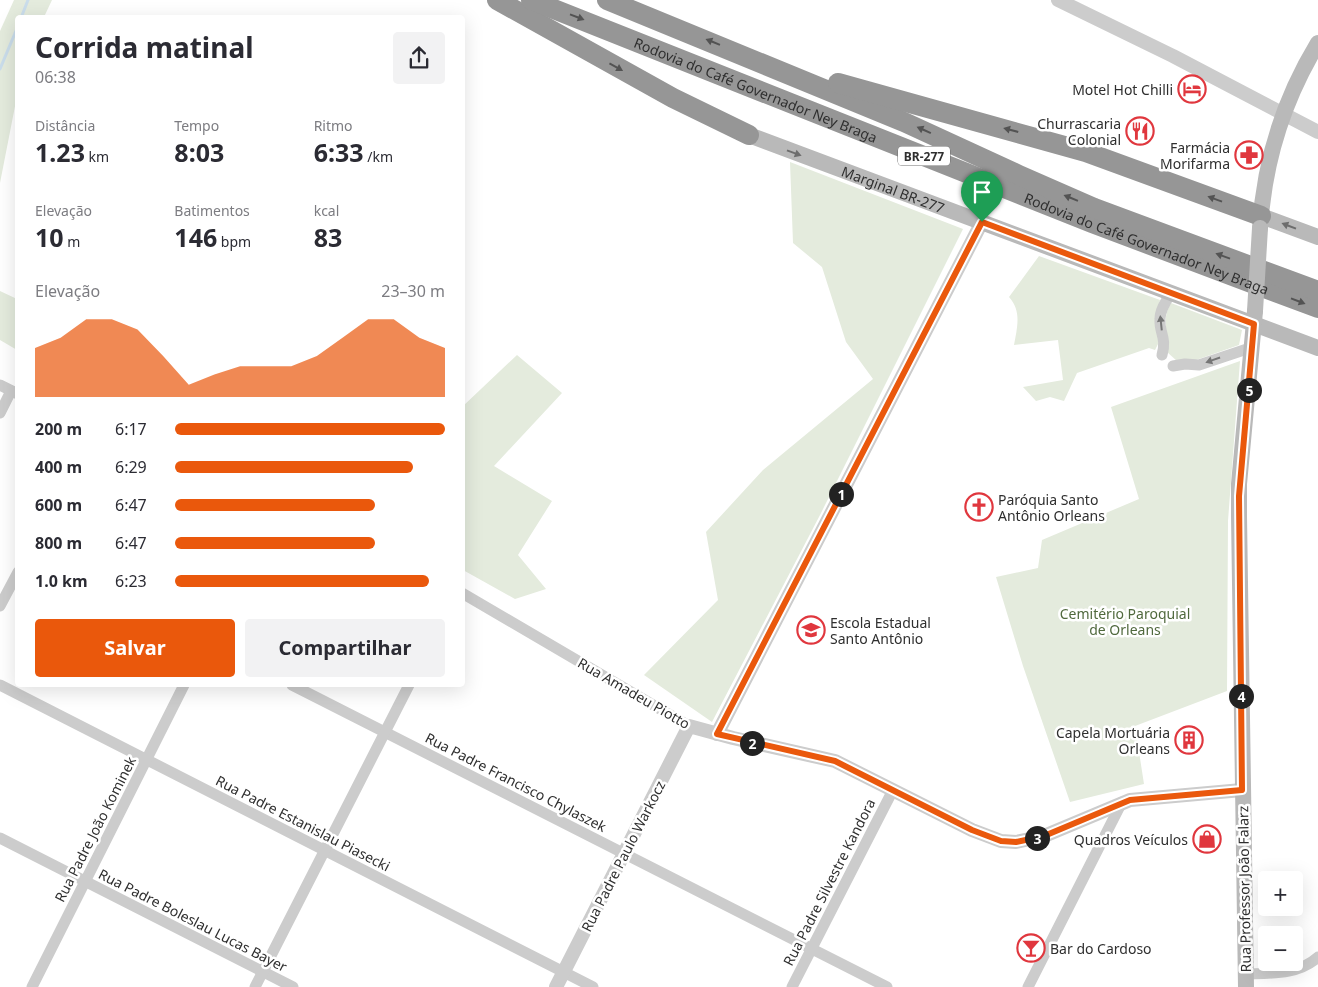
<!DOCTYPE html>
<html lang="pt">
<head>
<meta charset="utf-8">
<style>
	:root { --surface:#fff; --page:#f2f2f3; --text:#2b2b33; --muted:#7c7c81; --accent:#ea580c }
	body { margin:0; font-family:"Noto Sans",sans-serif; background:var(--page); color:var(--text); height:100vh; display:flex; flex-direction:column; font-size:19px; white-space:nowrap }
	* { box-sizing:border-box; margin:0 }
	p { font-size:16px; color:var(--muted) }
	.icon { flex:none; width:28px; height:28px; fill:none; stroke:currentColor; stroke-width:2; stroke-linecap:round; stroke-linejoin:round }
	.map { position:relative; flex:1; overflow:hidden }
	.side { position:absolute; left:15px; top:15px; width:450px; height:672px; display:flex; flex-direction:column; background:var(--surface); border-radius:5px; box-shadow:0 5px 20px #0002 }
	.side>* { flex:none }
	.fabs { position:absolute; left:1258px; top:871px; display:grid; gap:10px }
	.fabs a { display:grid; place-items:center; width:45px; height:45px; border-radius:5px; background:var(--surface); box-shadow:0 5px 20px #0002; font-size:25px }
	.pin { position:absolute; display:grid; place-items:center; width:42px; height:42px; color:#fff; margin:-51px -21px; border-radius:50% 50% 50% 0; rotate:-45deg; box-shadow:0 0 5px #0007 }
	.pin .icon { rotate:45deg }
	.km { position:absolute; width:25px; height:25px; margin:-12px; border-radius:50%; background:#222; color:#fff; font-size:14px; line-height:25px; text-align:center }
	.round { display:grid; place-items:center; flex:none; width:52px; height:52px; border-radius:5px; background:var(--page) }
	.overview { display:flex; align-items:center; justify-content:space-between; height:85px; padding:0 20px }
	h1 { font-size:28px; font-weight:700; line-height:38px }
	.figures { display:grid; grid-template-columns:repeat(3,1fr); gap:8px; height:85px; padding:5px 20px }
	.figures div { display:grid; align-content:center }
	.figures b { font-size:25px; font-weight:700 }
	.figures small { font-size:14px; font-weight:400 }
	.figures p { font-size:14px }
	.chart { height:140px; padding:10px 20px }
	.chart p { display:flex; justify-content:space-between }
	.chart svg { width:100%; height:90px; margin-top:5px; fill:var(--accent); opacity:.7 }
	.button { display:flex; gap:10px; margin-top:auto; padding:10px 20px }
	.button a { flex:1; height:58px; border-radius:5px; background:var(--accent); color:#fff; font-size:20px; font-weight:700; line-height:58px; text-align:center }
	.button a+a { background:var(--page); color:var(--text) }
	ul { padding:0 20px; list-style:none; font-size:16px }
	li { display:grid; grid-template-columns:80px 60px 1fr; align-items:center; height:38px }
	li i { height:12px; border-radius:6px; background:var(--accent) }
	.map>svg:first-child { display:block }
	.green { fill:#e4ebdd }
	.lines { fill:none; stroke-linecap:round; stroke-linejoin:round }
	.stream { stroke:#caddeb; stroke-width:3 }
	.minor { stroke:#ccc; stroke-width:11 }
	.tertiary { stroke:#ccc; stroke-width:14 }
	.secondary { stroke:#b9b9b9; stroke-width:16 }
	.motorway { stroke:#969696; stroke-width:20 }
	.secondary-bridge { stroke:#b9b9b9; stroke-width:16 }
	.oneway { fill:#535353 }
	.oneway2 { fill:#6d6d6d }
	.oneway3 { fill:#767676 }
	.route-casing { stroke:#fff; stroke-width:10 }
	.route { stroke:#ea580c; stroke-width:6 }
	.labels { text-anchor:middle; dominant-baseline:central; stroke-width:5; stroke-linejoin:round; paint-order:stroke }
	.shield { fill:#fff; stroke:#6d6d6d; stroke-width:1 }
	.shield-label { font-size:12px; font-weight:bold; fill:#2f2f2f }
	.street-label { font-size:14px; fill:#2f2f2f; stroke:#fff }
	.poi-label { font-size:14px; fill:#2f2f2f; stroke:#fff; text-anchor:end }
	.park-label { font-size:14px; fill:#50693d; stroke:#fff }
</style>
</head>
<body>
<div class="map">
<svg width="1318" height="987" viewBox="0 0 1318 987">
	<rect width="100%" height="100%" fill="#fff"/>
	<!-- green -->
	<g class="green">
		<path d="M14 0H52L44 17 18 18 17 96 0 183V31Z"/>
		<path d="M790 162 963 229 820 515 712 722 644 675 718 600 706 532 763 470 873 379 846 342 822 267 793 243Z"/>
		<path d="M1039 256 1160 300 1155 322 1160 340 1155 350 1149 348 1077 373 1064 401 1050 397 1036 401 1023 387 1063 380 1058 340 1014 345C1017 328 1022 311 1009 297Z"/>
		<path d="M0 291 17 299V350L0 340Z"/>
		<path d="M1171 303 1242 330 1239 345 1196 360 1177 361 1167 352C1170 332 1160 322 1171 303Z"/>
		<path d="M517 355 562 393 494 466 552 501 518 555 546 589 515 599 463 570 462 407Z"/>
		<path d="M1240 361 1228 521 1227 691 1135 726 1144 784 1070 802 1023 666 996 577 1038 568 1042 540 1139 499 1111 407Z"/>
	</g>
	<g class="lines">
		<!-- stream -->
		<g class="stream">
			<path d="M21 18 28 0"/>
			<path d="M0 69 18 26"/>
		</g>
		<!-- minor -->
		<g class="minor">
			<path d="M1162 355C1167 337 1159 333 1160 319 1160 310 1166 301 1171 293"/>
			<path d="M1173 366 1185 364 1199 365 1253 347"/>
			<path d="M0 385 18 394"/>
			<path d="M0 413 11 391"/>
			<path d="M462 593 689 726"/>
			<path d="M0 606 18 572"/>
			<path d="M0 685 593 987"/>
			<path d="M292 685 887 987"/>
			<path d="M0 838 293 987"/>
			<path d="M1245 974C1271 973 1298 975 1318 957"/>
			<path d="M32 987 184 685"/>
			<path d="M255 987 409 685"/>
			<path d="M792 987 893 790"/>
			<path d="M1028 987 1122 802"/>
		</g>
		<!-- tertiary -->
		<g class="tertiary">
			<path d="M1058 0 1173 56 1318 132"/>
			<path d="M717 734 982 222"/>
			<path d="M556 987 689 726 733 738 835 761 972 830 1001 841 1016 842 1044 836 1130 800 1242 790"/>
		</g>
		<!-- secondary -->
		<g class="secondary">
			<path id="s1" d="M749 135 1318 348"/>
			<path d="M1261 216 1318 237"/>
			<path d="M1260 228C1264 163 1284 99 1318 43"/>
			<path d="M1246 987 1239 516V484L1255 311"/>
		</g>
		<!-- motorway -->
		<g class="motorway">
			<path d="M497 0 673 98 749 135"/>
			<path id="s2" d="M531 0 1092 223 1318 308"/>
			<path d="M607 0 904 122 1019 175 1094 208 1318 291"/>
			<path d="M838 83 1086 152 1261 216"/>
		</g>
		<!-- secondary-bridge -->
		<path class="secondary-bridge" d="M1255 311 1260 228"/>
	</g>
	<!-- one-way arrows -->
	<defs><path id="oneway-solid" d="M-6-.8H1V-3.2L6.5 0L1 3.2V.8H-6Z" transform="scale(1.25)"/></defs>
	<g class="oneway">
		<use href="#oneway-solid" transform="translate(577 17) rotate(21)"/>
		<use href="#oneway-solid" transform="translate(713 42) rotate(-158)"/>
		<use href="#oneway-solid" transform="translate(616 67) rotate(29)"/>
		<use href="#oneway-solid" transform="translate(924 130) rotate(-156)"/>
		<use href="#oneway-solid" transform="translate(1011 130) rotate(-165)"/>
		<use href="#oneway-solid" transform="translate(1071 198) rotate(-158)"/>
		<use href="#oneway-solid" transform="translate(1215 199) rotate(-160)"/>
		<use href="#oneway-solid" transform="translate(1223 256) rotate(-160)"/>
		<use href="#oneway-solid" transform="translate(1298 301) rotate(21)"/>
	</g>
	<g class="oneway2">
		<use href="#oneway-solid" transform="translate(794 153) rotate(20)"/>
		<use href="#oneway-solid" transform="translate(1289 226) rotate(-159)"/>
	</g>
	<g class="oneway3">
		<use href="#oneway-solid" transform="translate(1161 323) rotate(-96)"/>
		<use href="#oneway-solid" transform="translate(1213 360) rotate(161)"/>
	</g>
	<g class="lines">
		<!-- route casing -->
		<g class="route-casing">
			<path id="route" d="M982 222 1254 324 1239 496 1242 790 1130 800 1044 836 1016 842 1001 841 972 830 835 761 717 734Z"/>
		</g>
		<!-- route -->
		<use href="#route" class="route"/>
	</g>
	<!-- icons -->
	<defs>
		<g id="hotel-ring" transform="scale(1.4375)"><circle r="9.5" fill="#fff" stroke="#e0373e" stroke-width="1.5"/><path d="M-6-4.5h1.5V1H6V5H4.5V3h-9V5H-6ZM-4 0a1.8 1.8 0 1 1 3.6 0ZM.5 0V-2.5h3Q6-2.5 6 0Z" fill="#e0373e"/></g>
		<g id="restaurant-ring" transform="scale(1.4375)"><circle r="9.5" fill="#fff" stroke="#e0373e" stroke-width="1.5"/><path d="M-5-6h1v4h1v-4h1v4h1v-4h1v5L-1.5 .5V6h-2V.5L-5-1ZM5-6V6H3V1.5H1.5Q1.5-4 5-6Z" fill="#e0373e"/></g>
		<g id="pharmacy-ring" transform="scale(1.4375)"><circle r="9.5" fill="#fff" stroke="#e0373e" stroke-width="1.5"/><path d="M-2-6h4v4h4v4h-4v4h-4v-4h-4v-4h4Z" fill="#e0373e"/></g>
		<g id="church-ring" transform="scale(1.4375)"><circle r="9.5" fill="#fff" stroke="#e0373e" stroke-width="1.5"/><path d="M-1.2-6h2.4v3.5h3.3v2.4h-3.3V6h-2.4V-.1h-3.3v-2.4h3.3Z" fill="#e0373e"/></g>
		<g id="school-ring" transform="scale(1.4375)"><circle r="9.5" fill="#fff" stroke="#e0373e" stroke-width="1.5"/><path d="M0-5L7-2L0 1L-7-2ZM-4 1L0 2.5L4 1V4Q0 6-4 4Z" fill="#e0373e"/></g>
		<g id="building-ring" transform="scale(1.4375)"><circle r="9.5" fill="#fff" stroke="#e0373e" stroke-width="1.5"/><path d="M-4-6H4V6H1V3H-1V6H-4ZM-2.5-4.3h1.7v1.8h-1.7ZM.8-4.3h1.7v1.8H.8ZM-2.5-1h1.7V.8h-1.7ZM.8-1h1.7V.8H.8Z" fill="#e0373e"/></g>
		<g id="shop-ring" transform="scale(1.4375)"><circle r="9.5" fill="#fff" stroke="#e0373e" stroke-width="1.5"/><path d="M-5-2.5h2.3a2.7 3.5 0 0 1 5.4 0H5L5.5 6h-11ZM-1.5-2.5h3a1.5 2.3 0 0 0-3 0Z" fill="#e0373e"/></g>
		<g id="bar-ring" transform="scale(1.4375)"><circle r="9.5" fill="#fff" stroke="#e0373e" stroke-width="1.5"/><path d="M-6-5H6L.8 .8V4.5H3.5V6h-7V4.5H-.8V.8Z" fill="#e0373e"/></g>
	</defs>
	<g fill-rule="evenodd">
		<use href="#hotel-ring" x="1192" y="89"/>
		<use href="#restaurant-ring" x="1140" y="131"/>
		<use href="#pharmacy-ring" x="1249" y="155"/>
		<use href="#church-ring" x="979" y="507"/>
		<use href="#school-ring" x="811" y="630"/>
		<use href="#building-ring" x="1189" y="740"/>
		<use href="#shop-ring" x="1207" y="839"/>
		<use href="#bar-ring" x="1031" y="948"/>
	</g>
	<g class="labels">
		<!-- shield labels -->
		<rect class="shield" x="898" y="146.5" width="52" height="19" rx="4"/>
		<g class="shield-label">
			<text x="924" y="156">BR-277</text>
		</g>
		<!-- street labels -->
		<g class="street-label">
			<text stroke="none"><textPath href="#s2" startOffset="242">Rodovia do Café Governador Ney Braga</textPath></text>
			<text stroke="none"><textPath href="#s1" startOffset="154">Marginal BR-277</textPath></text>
			<text stroke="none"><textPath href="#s2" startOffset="662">Rodovia do Café Governador Ney Braga</textPath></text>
			<text transform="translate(634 693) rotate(30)">Rua Amadeu Piotto</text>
			<text transform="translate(516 782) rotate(27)">Rua Padre Francisco Chylaszek</text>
			<text transform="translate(303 823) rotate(27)">Rua Padre Estanislau Piasecki</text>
			<text transform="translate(95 829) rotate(-63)">Rua Padre João Kominek</text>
			<text transform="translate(623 856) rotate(-63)">Rua Padre Paulo Warkocz</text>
			<text transform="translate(829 882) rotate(-63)">Rua Padre Silvestre Kandora</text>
			<text transform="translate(1244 889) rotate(-91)">Rua Professor João Falarz</text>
			<text transform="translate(193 920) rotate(27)">Rua Padre Boleslau Lucas Bayer</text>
		</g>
		<!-- poi labels -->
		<g class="poi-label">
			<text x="1173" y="89">Motel Hot Chilli</text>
			<text x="1121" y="123">Churrascaria<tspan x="1121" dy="16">Colonial</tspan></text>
			<text x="1230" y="147">Farmácia<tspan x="1230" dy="16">Morifarma</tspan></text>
			<text x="998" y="499" text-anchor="start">Paróquia Santo<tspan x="998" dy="16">Antônio Orleans</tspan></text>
			<text x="830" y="622" text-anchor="start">Escola Estadual<tspan x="830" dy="16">Santo Antônio</tspan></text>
			<text x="1170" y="732">Capela Mortuária<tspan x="1170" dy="16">Orleans</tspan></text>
			<text x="1188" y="839">Quadros Veículos</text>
			<text x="1050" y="948" text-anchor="start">Bar do Cardoso</text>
		</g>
		<!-- park labels -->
		<g class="park-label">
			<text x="1125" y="613">Cemitério Paroquial<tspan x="1125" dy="16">de Orleans</tspan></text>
		</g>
	</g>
</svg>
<div class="fabs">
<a>+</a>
<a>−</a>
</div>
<div class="pin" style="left:982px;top:222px;background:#1e9e55"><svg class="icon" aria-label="arrive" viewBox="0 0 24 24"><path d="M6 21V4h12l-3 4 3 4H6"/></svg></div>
<b class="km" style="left:841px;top:494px">1</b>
<b class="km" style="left:752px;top:743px">2</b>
<b class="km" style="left:1037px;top:838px">3</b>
<b class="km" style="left:1241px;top:696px">4</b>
<b class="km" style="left:1249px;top:390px">5</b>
<section class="side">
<div class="overview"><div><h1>Corrida matinal</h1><p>06:38</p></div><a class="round"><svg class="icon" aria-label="share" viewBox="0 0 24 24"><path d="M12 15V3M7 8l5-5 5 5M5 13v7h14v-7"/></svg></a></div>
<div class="figures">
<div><p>Distância</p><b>1.23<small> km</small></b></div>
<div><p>Tempo</p><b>8:03</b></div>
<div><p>Ritmo</p><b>6:33<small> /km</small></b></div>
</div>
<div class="figures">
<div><p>Elevação</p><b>10<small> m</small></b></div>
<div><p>Batimentos</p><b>146<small> bpm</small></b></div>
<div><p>kcal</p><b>83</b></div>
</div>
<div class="chart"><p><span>Elevação</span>23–30 m</p>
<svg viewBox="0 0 160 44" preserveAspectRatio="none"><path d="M0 44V20L10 15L20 6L30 6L40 11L50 24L60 38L70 33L80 29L90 29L100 29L110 24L120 15L130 6L140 6L150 15L160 20V44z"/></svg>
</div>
<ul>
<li><b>200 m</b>6:17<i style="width:100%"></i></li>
<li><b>400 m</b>6:29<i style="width:88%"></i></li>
<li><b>600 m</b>6:47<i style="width:74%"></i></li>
<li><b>800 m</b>6:47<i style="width:74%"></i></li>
<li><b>1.0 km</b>6:23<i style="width:94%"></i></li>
</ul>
<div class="button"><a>Salvar</a><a>Compartilhar</a></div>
</section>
</div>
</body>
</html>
